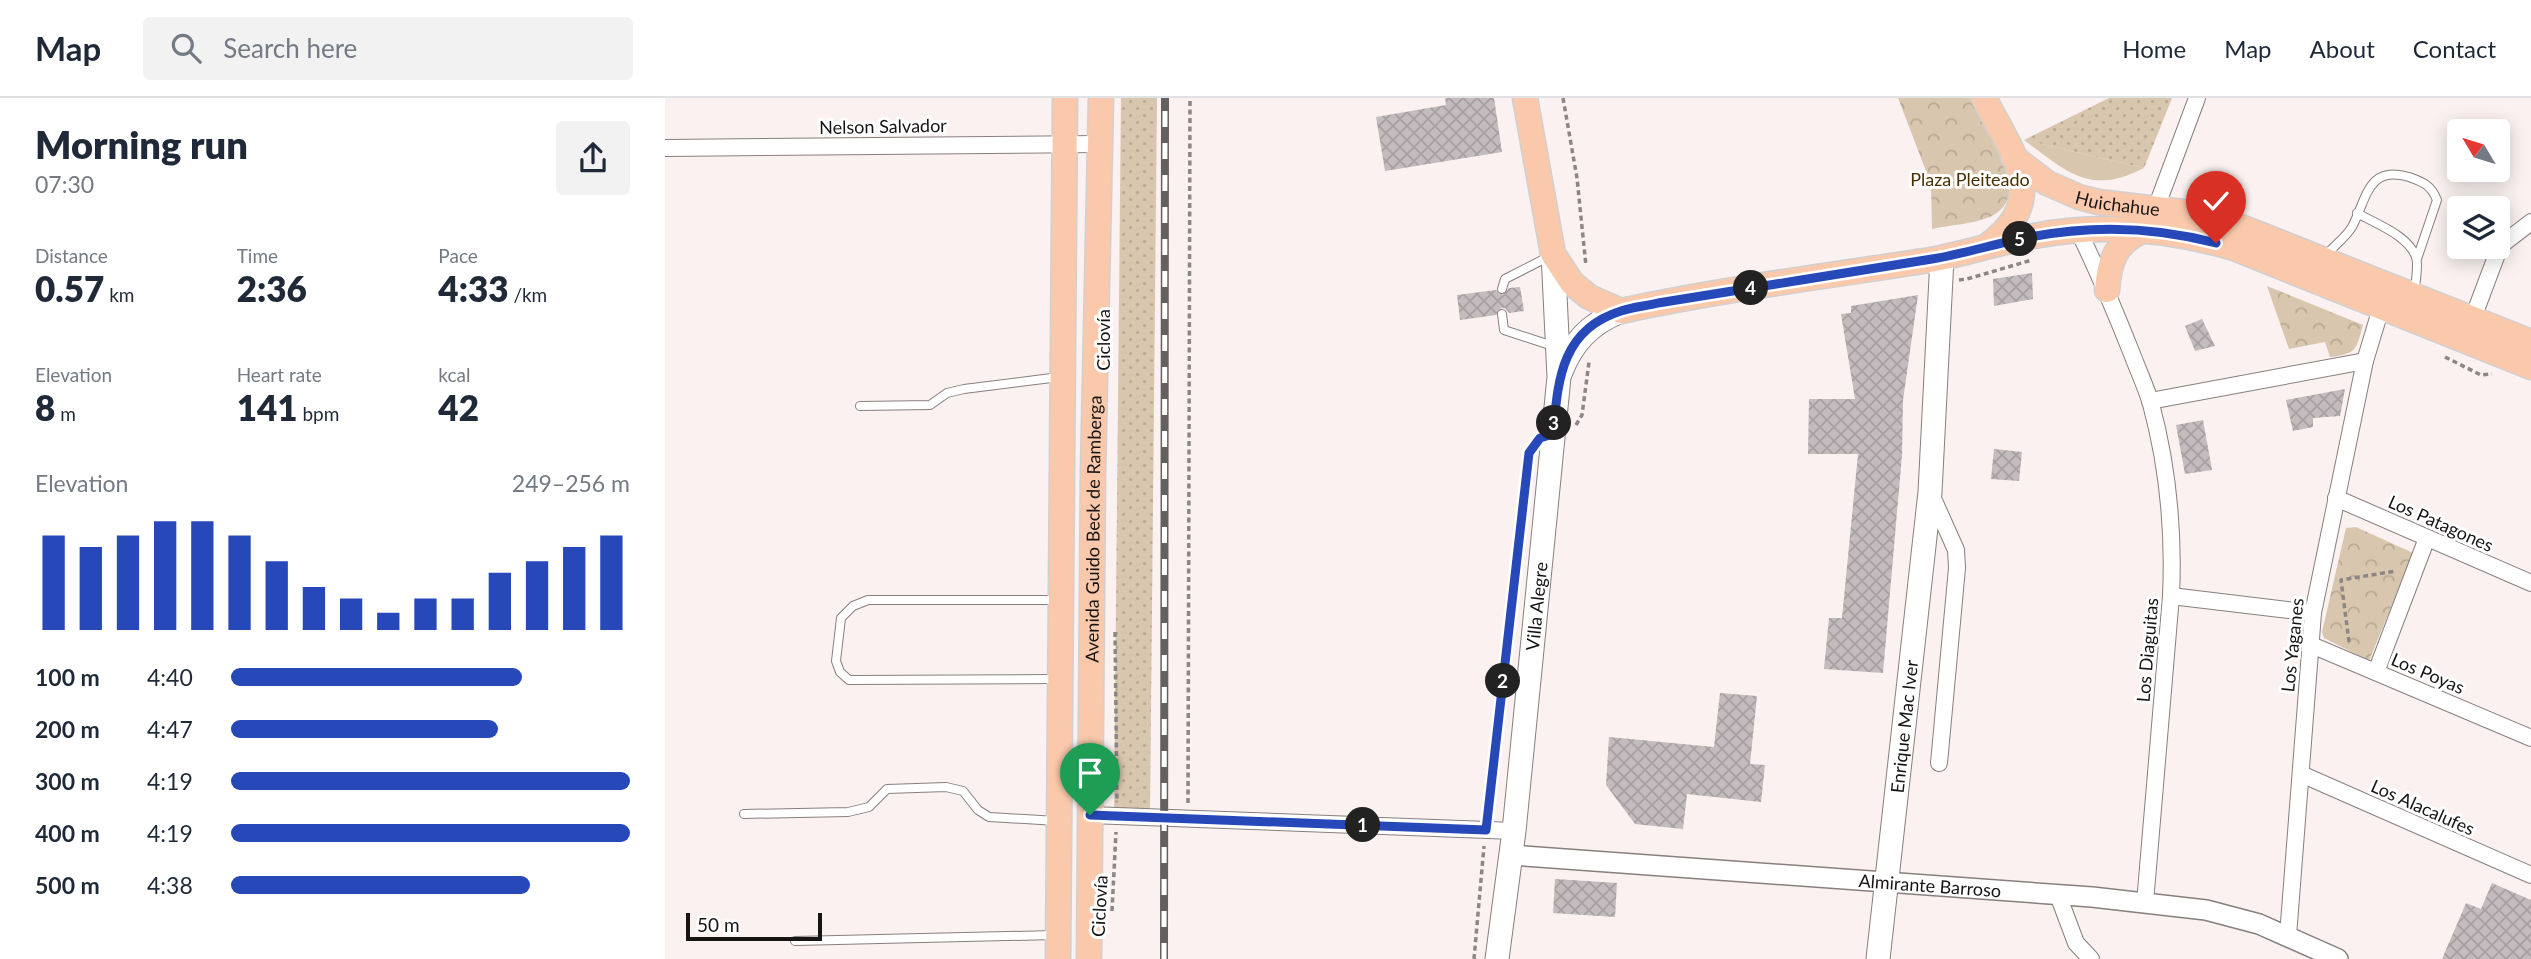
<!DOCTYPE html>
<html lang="en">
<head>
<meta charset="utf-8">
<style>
	:root { --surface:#fff; --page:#f2f2f3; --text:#1f2937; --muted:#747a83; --line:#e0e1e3; --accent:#2748b8 }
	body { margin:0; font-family:Lato,sans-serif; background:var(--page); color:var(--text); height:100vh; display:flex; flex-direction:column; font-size:26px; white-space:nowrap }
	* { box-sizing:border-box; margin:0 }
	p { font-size:23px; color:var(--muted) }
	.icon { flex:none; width:38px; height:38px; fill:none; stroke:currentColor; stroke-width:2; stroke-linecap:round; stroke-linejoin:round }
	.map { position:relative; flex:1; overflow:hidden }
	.drawer { display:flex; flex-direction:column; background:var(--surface); width:665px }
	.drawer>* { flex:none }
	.needle { width:46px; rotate:308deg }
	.fabs { position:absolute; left:1782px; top:21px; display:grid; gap:14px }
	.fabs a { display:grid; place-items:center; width:63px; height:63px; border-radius:7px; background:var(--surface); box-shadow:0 4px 18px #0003; font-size:35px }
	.scale { position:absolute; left:21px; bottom:18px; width:136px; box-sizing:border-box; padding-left:7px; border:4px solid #171414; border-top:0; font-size:19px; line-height:24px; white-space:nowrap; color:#171414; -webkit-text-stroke:5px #fff; paint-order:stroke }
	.pin { position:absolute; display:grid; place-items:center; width:60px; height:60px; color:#fff; margin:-72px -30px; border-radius:50% 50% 50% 0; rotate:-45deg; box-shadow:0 0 7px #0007 }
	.pin .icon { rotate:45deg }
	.km { position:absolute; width:35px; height:35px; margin:-18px; border-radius:50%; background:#222; color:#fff; font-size:19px; line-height:35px; text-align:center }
	.round { display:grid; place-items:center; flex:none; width:74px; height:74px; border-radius:7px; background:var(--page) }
	.overview { display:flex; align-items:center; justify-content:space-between; height:119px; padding:0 35px }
	h1 { font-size:38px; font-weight:800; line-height:52px }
	.stats { display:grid; grid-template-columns:repeat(3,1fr); gap:10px; height:119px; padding:7px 35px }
	.stats div { display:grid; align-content:center }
	.stats b { font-size:35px; font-weight:800 }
	.stats small { font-size:19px; font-weight:400 }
	.stats p { font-size:19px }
	.chart { height:196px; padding:14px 35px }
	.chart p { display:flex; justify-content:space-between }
	.chart svg { width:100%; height:126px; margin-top:7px; stroke:var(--accent); stroke-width:6 }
	ul { padding:0 35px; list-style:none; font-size:23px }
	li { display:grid; grid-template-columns:112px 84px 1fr; align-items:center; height:52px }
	li i { height:18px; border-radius:9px; background:var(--accent) }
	header { display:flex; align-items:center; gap:42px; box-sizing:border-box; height:98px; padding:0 35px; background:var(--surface); border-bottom:2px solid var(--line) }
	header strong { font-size:33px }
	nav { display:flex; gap:38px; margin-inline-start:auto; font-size:24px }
	.search { width:490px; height:63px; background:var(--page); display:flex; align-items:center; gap:18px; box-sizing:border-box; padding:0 24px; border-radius:7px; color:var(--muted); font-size:26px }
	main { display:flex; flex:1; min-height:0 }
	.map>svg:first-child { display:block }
	.grass { fill:url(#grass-dots) }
	.park { fill:url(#park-crowns) }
	.garden { fill:#d8c6ae }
	.building { fill:url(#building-cross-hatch) }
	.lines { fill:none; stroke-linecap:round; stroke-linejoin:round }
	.service-casing { stroke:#877f7e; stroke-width:10 }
	.minor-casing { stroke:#877f7e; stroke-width:18 }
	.tertiary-casing { stroke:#877f7e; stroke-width:22 }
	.secondary-casing { stroke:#877f7e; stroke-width:25 }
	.primary-casing { stroke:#d1d0d0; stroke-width:27 }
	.path { stroke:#8c8685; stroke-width:3.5; stroke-dasharray:5 3.5; stroke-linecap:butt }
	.service { stroke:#fff; stroke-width:8 }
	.minor { stroke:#fff; stroke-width:16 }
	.tertiary { stroke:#fff; stroke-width:19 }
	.secondary { stroke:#fff; stroke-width:23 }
	.primary { stroke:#fac9ac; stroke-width:24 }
	.rail-casing { stroke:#656060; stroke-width:8 }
	.rail { stroke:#fff; stroke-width:5; stroke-dasharray:16; stroke-linecap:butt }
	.route-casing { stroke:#fff; stroke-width:14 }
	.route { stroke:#2748b8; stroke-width:9 }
	.labels { text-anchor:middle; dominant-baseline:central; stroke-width:6; stroke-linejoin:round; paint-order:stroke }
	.street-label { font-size:18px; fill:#171414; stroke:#fff }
	.park-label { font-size:18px; fill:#482e00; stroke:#fff }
</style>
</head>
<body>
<header>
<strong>Map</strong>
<div class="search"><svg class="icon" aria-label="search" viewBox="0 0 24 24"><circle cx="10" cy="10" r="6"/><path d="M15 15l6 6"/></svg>Search here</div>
<nav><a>Home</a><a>Map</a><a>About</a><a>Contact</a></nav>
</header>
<main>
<section class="drawer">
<div class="overview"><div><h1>Morning run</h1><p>07:30</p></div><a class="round"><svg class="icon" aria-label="share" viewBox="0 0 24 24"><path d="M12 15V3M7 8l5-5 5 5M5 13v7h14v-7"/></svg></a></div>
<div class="stats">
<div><p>Distance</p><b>0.57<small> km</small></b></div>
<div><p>Time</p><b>2:36</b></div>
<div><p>Pace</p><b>4:33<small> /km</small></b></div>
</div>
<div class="stats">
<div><p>Elevation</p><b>8<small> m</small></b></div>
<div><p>Heart rate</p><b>141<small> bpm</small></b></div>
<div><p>kcal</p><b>42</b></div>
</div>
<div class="chart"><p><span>Elevation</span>249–256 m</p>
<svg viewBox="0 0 160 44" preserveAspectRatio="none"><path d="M5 44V11M15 44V15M25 44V11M35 44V6M45 44V6M55 44V11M65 44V20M75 44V29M85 44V33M95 44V38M105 44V33M115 44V33M125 44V24M135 44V20M145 44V15M155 44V11"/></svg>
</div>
<ul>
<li><b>100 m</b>4:40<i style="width:73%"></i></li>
<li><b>200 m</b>4:47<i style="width:67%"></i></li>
<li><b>300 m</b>4:19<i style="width:100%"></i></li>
<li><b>400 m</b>4:19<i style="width:100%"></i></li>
<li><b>500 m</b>4:38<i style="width:75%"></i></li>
</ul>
</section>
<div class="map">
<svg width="1866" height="861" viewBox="0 0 1866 861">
	<defs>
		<pattern id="grass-dots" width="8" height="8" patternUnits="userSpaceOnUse" patternTransform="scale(1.75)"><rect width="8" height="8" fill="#d8c6ae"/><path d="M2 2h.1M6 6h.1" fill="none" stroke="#b9a995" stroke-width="1.8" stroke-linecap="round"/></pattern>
		<pattern id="park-crowns" width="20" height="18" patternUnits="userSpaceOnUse" patternTransform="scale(1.75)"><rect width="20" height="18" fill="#d8c6ae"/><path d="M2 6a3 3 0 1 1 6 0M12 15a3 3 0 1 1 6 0" fill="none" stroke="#b9a995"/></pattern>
		<pattern id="building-cross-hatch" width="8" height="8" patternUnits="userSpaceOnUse" patternTransform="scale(1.75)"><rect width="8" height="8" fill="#c3bbbd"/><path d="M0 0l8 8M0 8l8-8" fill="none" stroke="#a7a0a2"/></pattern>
	</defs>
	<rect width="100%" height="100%" fill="#faf1f0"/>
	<!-- grass -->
	<g class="grass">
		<path d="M456 0H492L485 714 449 712Z"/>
		<path d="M1444 0H1507L1479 70 1359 42Z"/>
	</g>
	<!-- park -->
	<g class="park">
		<path d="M1233 0H1308C1323 29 1372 97 1325 119 1308 126 1285 127 1267 131L1266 86Z"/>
		<path d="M1602 188 1698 227C1691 251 1692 256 1665 259L1660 244 1624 251Z"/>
		<path d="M1691 429 1748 455 1704 563 1659 540 1657 534 1681 430Z"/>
	</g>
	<!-- garden -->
	<path class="garden" d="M1359 42 1479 70C1425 98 1402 74 1359 42Z"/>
	<!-- building -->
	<g class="building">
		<path d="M780 0H829L837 54 720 73 711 19 781 7Z"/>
		<path d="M1367 175 1368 201 1329 208 1328 181Z"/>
		<path d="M855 189 859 213 844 215 840 210H836L831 217 795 222 792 197 831 192 838 197 844 190Z"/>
		<path d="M1253 197 1238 302 1237 357 1218 575 1159 571 1164 520H1177L1193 356H1143L1144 301H1190L1176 216 1186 215V208Z"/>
		<path d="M1537 221 1550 248 1530 253 1520 228Z"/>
		<path d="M1680 291 1675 318 1648 320V329L1628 333 1621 302Z"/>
		<path d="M1538 322 1547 372 1520 376 1511 327Z"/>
		<path d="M1329 351 1357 354 1354 383 1326 381Z"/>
		<path d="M1055 595 1092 598 1085 666 1100 667 1096 704 1022 696 1018 731 970 726 941 687 944 639 1049 649Z"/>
		<path d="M890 781 952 785 950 819 888 815Z"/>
		<path d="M1827 785 1866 802V861H1777L1801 805 1816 811Z"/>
	</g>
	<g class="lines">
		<!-- service casing -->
		<g class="service-casing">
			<g id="service">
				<path d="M1692 115C1711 126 1743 137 1751 159 1754 169 1750 183 1750 193"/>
				<path d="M1661 157C1669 148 1681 139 1687 129 1702 101 1702 67 1744 79 1758 84 1766 87 1772 102L1752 161"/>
				<path d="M837 191 840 181 885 158"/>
				<path d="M837 216 839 232 888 248"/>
				<path d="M195 308 265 307 282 295 299 291 394 279"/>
				<path d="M393 581 184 582 175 574 171 563 176 520 188 508 203 502H393"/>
				<path d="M79 716 183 714 204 709 222 691 281 689 298 693 313 712 324 719 392 723"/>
				<path d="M130 843 390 837"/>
			</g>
		</g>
		<!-- minor casing -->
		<g class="minor-casing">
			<g id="minor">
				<path d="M0 50 436 46"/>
				<path d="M1491 110 1532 0"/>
				<path d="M1413 132C1433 173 1450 213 1467 256 1473 272 1481 289 1486 306 1503 369 1509 433 1506 498L1480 805"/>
				<path d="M1808 220 1835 148 1866 124"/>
				<path d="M1485 303 1700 263"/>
				<path d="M1266 396 1291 452 1292 470 1274 665"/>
				<path d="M1671 400 1866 485"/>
				<path d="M1506 498 1648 515"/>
				<path d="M1644 546 1866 640"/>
				<path d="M1711 574 1762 440"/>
				<path d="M1636 676 1866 777"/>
				<path d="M425 717 849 733"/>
				<path d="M1393 797 1411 845 1426 861"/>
				<path d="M1623 838 1648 515 1700 263 1716 210"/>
			</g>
		</g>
		<!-- tertiary casing -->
		<g class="tertiary-casing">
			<g id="tertiary">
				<path id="s1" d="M846 757 1427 799 1541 812 1594 826 1673 861"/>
			</g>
		</g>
		<!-- secondary casing -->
		<g class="secondary-casing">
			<g id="secondary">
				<path d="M895 276C907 245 924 226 956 213"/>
				<path id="s2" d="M832 861 849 733 894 279 888 156"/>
				<path id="s3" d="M1213 861 1265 394 1277 160"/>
			</g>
		</g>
		<!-- primary casing -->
		<g class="primary-casing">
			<g id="primary">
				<path d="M860 0 888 156 907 185 924 199 956 213C1058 191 1162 178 1265 162 1300 156 1334 144 1369 138 1436 125 1504 131 1569 150L1866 269"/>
				<path d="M1319 0C1347 55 1387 101 1322 148"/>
				<path id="s4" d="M1348 59 1382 85 1414 99 1433 104 1518 114 1576 129 1866 244"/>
				<path d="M1442 192C1444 163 1451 143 1480 132"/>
				<path d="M393 861 400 0"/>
				<path id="s5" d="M424 861 428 374 436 0"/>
			</g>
		</g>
		<!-- path -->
		<g class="path">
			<path d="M898 0 912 80 921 168"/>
			<path d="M1294 182 1302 181 1367 162"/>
			<path d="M1780 259 1816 277 1827 276"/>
			<path d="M911 327 917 317 924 264"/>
			<path d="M450 534 452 702"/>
			<path d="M1684 544 1676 482 1731 473"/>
			<path d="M523 705 525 0"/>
			<path d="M823 716 863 362"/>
			<path d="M447 813 451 734"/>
			<path d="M809 861 819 748"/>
		</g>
		<!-- service -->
		<use href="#service" class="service"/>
		<!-- minor -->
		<use href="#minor" class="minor"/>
		<!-- tertiary -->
		<use href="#tertiary" class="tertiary"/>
		<!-- secondary -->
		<use href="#secondary" class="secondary"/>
		<!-- primary -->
		<use href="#primary" class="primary"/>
		<!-- rail casing -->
		<g class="rail-casing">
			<path id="rail" d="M499 861 500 0"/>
		</g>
		<!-- rail -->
		<use href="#rail" class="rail"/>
	</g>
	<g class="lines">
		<!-- route casing -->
		<g class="route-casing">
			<path id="route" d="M425 717 821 732 864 355 875 340 888 336C893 284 895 232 956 213 967 209 981 208 993 205 1084 190 1176 176 1267 161 1297 156 1326 147 1355 141 1420 127 1487 128 1551 145"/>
		</g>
		<!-- route -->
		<use href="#route" class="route"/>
	</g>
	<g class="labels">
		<!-- street labels -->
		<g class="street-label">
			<text transform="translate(218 28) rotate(-1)">Nelson Salvador</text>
			<text stroke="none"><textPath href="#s4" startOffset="117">Huichahue</textPath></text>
			<text transform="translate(438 242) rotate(-90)">Ciclovía</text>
			<text transform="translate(1776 425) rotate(24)">Los Patagones</text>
			<text stroke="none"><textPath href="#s5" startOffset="430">Avenida Guido Beck de Ramberga</textPath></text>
			<text stroke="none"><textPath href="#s2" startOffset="355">Villa Alegre</textPath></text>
			<text transform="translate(1627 547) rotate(-84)">Los Yaganes</text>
			<text transform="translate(1482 552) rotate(-85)">Los Diaguitas</text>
			<text transform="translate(1763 575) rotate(23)">Los Poyas</text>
			<text stroke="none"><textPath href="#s3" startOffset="234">Enrique Mac Iver</textPath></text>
			<text transform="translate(1758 709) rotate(24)">Los Alacalufes</text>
			<text stroke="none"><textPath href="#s1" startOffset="420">Almirante Barroso</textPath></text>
			<text transform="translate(434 808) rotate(-87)">Ciclovía</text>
		</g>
		<!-- park labels -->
		<g class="park-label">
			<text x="1305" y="81">Plaza Pleiteado</text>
		</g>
	</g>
</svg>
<div class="fabs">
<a><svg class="needle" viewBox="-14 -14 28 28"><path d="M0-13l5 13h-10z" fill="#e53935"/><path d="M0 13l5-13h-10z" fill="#747a83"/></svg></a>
<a><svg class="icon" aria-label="layers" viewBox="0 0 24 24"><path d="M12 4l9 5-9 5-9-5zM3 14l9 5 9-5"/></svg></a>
</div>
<div class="scale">50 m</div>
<div class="pin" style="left:425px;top:717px;background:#1e9e55"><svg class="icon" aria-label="arrive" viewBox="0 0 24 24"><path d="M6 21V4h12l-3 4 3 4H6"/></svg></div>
<div class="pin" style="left:1551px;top:145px;background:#d93025"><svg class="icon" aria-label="check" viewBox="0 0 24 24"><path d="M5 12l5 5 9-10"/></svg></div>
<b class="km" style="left:698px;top:727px">1</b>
<b class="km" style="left:838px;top:583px">2</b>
<b class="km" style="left:889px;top:325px">3</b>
<b class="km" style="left:1086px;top:190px">4</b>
<b class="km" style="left:1355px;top:141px">5</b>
</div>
</main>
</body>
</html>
